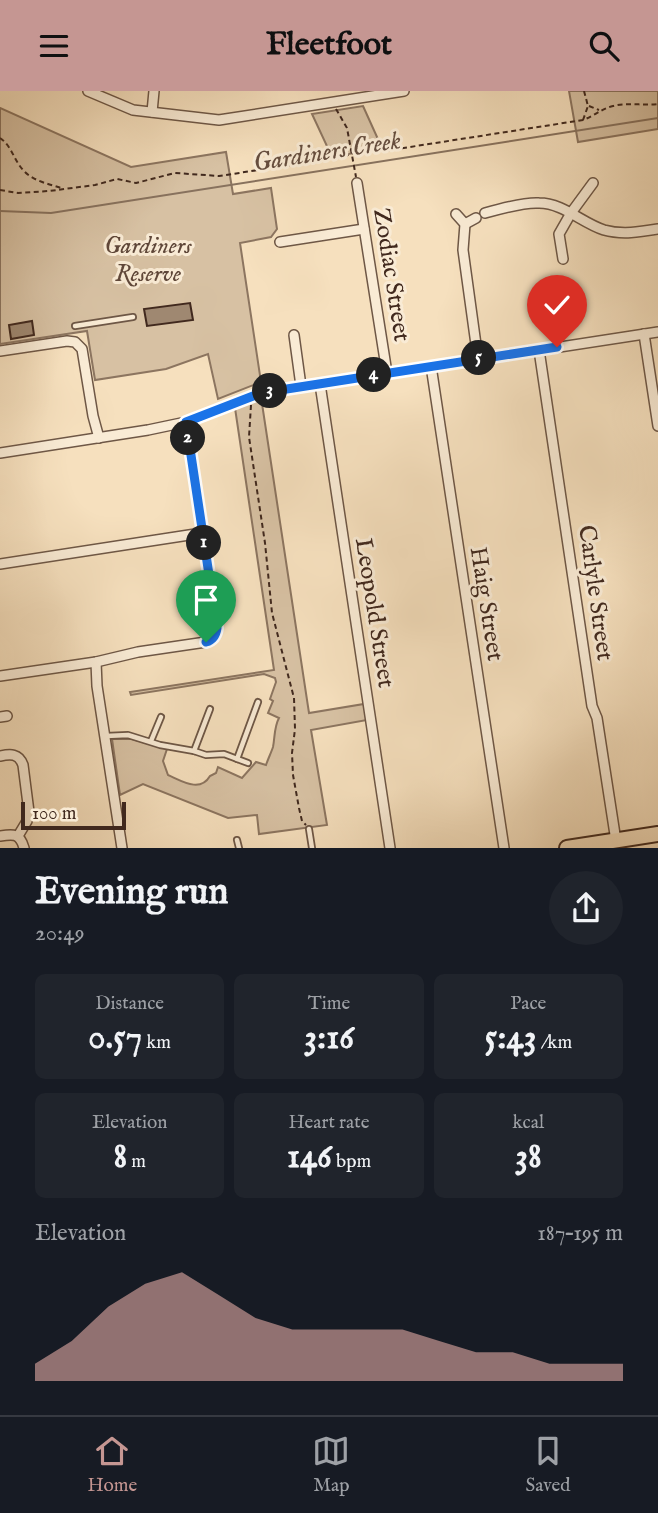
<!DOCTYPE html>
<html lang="en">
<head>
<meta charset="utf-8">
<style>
	:root { --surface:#171b24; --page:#20242c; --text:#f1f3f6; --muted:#9ea1a6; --line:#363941; --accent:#c59692 }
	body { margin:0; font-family:"IM FELL English",serif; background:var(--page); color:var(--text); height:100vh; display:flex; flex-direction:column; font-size:26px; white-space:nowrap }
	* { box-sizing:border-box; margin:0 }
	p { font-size:23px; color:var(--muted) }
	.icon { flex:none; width:38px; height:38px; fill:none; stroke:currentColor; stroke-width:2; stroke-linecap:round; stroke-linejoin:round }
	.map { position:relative; height:757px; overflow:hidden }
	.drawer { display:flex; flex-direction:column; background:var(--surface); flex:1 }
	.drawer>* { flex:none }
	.scale { position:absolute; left:21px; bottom:18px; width:105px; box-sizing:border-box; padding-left:7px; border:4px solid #41291e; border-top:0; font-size:19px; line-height:24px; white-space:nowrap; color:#41291e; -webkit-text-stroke:5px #f9ebd5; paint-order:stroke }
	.pin { position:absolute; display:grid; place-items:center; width:60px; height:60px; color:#fff; margin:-72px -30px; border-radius:50% 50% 50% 0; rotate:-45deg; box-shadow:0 0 7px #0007 }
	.pin .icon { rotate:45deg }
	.km { position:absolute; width:35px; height:35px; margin:-18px; border-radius:50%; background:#222; color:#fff; font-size:19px; line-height:35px; text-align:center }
	.round { display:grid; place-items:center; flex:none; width:74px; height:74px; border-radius:37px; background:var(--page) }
	.headline { display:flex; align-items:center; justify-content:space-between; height:119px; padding:0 35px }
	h1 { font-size:38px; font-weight:700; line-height:52px }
	.figures { display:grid; grid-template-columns:repeat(3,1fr); gap:10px; height:119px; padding:7px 35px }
	.figures div { display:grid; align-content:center; border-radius:10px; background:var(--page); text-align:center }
	.figures b { font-size:35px; font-weight:700 }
	.figures small { font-size:19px; font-weight:400 }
	.figures p { font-size:19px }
	.chart { height:196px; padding:14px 35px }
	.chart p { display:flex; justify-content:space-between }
	.chart svg { width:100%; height:126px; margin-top:7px; fill:var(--accent); opacity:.7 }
	header { display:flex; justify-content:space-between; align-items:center; height:91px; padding:0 35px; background:var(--accent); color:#111; font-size:32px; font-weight:700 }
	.tab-bar { display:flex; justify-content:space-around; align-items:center; height:98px; border-top:2px solid var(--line); background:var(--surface); font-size:19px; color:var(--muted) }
	.tab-bar a { display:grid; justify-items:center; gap:4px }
	.tab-bar .active { color:var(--accent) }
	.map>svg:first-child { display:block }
	.green { fill:#d7c1a3; stroke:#8c7560; stroke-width:2 }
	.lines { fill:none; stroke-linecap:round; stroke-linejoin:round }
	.stream { stroke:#88725e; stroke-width:2 }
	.building { fill:#9f8871; stroke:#41291e; stroke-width:2 }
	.service-casing { stroke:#6e5746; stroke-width:8 }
	.minor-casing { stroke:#6e5746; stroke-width:12 }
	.trunk-casing { stroke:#41291e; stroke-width:18 }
	.path { stroke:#41291e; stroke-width:2; stroke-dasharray:5 3.5; stroke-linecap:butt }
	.service { stroke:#f9ebd5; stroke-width:4.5 }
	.minor { stroke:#f9ebd5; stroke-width:9 }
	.trunk { stroke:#f6e0be; stroke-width:14 }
	.route-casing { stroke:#fff; stroke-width:14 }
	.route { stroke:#1a73e8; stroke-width:9 }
	.labels { text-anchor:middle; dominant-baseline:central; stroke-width:6; stroke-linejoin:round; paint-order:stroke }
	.park-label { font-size:24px; font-style:italic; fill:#5f4739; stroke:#f9ebd5 }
	.street-label { font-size:24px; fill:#41291e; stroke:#f9ebd5 }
	.water-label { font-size:26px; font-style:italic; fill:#654d3e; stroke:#f9ebd5 }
</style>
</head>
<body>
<header><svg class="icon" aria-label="menu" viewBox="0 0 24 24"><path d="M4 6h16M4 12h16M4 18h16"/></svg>Fleetfoot<svg class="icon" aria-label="search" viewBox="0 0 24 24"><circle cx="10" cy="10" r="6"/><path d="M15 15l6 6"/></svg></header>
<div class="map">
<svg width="658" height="757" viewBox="0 0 658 757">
	<rect width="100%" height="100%" fill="#f6e0be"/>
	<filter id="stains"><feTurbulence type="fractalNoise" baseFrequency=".00286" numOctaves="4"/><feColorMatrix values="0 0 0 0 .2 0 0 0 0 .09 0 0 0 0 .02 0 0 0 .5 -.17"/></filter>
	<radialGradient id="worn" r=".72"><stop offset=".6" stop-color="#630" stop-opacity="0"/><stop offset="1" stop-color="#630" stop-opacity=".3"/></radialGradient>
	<!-- green -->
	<g class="green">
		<path d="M569 0H658V38L578 51Z"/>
		<path d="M363 15 382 57 332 66 312 23Z"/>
		<path d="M0 17 131 76 226 61 233 103 271 97 277 138 271 146 240 152 261 291 218 308 208 263 166 278 95 289 87 240 0 253Z"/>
		<path d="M261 306 309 622 364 613 367 629 311 639 327 734 259 743 257 724 228 727 143 693 120 704 112 648H132L167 658 163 670 168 684C182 690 200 702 210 685L216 682 218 676 242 687 256 671 266 674C268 668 271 662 273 656 275 646 274 636 279 627L268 622 273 610 270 608 276 591 275 587 264 583 131 604 130 601 274 579 235 317Z"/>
	</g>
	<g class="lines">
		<!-- stream -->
		<path class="stream" d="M0 120 51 122 658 27"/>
	</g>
	<!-- building -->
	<g class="building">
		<path d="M190 212 193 229 147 235 144 218Z"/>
		<path d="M32 230 34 244 11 248 9 234Z"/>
	</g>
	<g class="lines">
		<!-- service casing -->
		<g class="service-casing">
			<g id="service">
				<path d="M75 235 133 226"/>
				<path d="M106 645 128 644 160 654 194 660 206 664 224 663 248 672"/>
				<path d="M151 650 161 626"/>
				<path d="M194 660 210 618"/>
				<path d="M237 668 258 611"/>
				<path d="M309 738 312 757"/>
				<path d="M237 749 239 757"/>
			</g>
		</g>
		<!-- minor casing -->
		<g class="minor-casing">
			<g id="minor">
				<path d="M88 0 133 19 219 29 404 0"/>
				<path d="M152 21 154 0"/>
				<path d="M357 92 387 282"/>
				<path d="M485 122C499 118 525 111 539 112 563 112 582 132 604 139 622 144 640 141 658 138"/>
				<path d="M456 123 465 133 463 159 478 268"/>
				<path d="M465 133 476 127"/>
				<path d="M280 151 364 138"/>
				<path d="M563 168 559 143 571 122 593 92"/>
				<path d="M644 243 658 335"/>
				<path d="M294 244 301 295"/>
				<path d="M539 259 592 615 597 627 616 750"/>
				<path d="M0 260 67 250 75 251 82 258 93 325 99 347"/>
				<path d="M431 275 504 757"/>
				<path d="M320 293 390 757"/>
				<path d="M0 362 148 339 186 331 261 302 658 241"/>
				<path d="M0 473 202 442"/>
				<path d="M96 571 97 595 122 757"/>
				<path d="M0 585 96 571 138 561 206 551C213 549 217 544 217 536L186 331"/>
				<path d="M0 626 7 625"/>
				<path d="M0 665C10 663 19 662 23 674L29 721 27 730 18 745"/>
				<path d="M0 745C13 743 20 742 24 757"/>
			</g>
		</g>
		<!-- trunk casing -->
		<g class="trunk-casing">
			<path id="trunk" d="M567 757 658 743"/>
		</g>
		<!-- path -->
		<g class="path">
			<path d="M589 15 599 19"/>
			<path d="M336 18 347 37 356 86"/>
			<path d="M583 29 588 15 584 0"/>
			<path d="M0 47C12 55 14 70 24 80 33 90 49 93 61 97"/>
			<path d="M0 99 18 102 49 100 95 94 117 88 136 92 175 82 219 85 344 66C361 57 365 61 384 60L583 29C594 25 601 18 613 15 628 11 643 15 658 13"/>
			<path d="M251 314 249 346 265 452 272 522 294 607 295 638 292 662 293 684 299 717 302 730 306 734"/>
		</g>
		<!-- service -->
		<use href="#service" class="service"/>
		<!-- minor -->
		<use href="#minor" class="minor"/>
		<!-- trunk -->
		<use href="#trunk" class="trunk"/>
	</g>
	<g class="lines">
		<!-- route casing -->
		<g class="route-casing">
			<path id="route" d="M206 551C213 549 216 544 217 537L186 331 261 302 557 256"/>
		</g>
		<!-- route -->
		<use href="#route" class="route"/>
	</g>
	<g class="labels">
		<!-- park labels -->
		<g class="park-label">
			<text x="148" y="155">Gardiners<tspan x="148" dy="28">Reserve</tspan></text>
		</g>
		<!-- street labels -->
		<g class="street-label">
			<text transform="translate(391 184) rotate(81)">Zodiac Street</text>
			<text transform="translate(595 502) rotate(82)">Carlyle Street</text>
			<text transform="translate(486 513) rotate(81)">Haig Street</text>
			<text transform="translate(374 522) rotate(81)">Leopold Street</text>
		</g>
		<!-- water labels -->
		<g class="water-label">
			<text transform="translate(327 61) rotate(-9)">Gardiners Creek</text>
		</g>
	</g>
	<rect width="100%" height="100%" filter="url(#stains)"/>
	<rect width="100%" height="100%" fill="url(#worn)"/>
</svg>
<div class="scale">100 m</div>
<div class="pin" style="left:206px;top:551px;background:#1e9e55"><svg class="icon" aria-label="arrive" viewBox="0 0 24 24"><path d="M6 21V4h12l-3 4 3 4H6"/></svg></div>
<div class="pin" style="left:557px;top:256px;background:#d93025"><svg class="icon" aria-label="check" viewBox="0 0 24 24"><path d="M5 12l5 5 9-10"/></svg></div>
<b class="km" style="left:204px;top:452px">1</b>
<b class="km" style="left:188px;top:347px">2</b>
<b class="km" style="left:270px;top:300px">3</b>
<b class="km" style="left:374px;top:284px">4</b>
<b class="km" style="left:479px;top:267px">5</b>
</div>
<section class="drawer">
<div class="headline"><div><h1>Evening run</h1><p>20:49</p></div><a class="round"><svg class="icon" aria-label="share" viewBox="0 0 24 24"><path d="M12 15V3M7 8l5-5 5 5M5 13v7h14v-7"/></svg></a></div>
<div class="figures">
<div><p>Distance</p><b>0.57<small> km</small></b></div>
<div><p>Time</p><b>3:16</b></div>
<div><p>Pace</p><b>5:43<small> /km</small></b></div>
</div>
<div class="figures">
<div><p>Elevation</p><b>8<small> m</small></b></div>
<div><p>Heart rate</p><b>146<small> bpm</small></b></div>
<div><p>kcal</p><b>38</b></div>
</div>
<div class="chart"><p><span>Elevation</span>187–195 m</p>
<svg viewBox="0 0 160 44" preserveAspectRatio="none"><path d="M0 44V38L10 30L20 18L30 10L40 6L50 14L60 22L70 26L80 26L90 26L100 26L110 30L120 34L130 34L140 38L150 38L160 38V44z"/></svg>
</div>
</section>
<nav class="tab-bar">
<a class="active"><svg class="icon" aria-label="home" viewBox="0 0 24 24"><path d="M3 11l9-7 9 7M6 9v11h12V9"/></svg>Home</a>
<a><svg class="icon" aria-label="map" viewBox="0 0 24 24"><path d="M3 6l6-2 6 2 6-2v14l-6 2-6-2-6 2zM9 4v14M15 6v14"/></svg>Map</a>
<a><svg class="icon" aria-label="saved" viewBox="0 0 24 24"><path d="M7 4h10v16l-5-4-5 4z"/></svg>Saved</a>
</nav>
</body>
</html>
